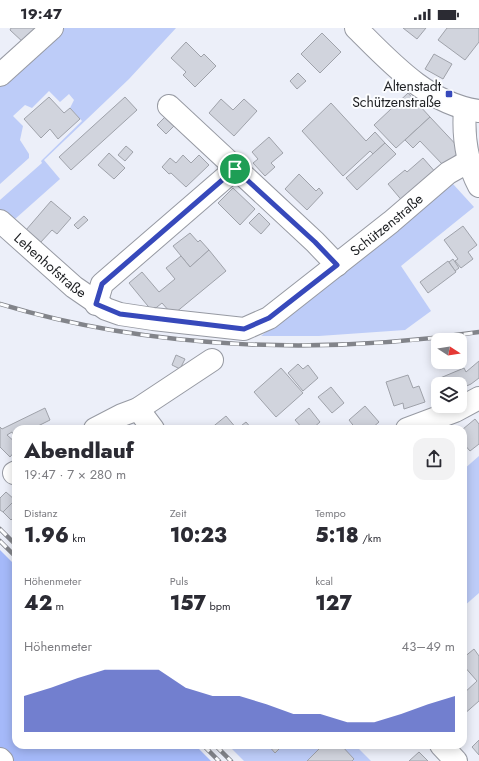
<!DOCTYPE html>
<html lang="de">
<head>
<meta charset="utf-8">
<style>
	:root { --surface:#fff; --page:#f2f2f3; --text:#2b2b33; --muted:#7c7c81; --accent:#3749bb }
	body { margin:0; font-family:Jost,sans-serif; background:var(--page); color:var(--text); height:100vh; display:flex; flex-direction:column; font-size:15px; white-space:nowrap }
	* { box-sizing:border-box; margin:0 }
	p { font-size:13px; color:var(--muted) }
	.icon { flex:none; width:22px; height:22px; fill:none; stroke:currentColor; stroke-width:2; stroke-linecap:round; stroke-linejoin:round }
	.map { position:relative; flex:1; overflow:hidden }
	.sheet { position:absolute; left:12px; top:397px; width:455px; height:324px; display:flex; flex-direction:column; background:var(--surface); border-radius:12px; box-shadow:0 2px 10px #0003 }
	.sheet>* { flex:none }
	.needle { width:26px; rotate:102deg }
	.controls { position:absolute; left:431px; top:305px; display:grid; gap:8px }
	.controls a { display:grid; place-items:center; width:36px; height:36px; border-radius:8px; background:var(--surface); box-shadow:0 2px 10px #0003; font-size:20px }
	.pin { position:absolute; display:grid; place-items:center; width:34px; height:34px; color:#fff; margin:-17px; border:2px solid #fff; border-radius:50%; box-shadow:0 1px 4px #0007 }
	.round { display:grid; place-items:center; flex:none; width:42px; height:42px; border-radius:12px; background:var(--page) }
	.headline { display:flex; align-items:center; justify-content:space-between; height:68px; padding:0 12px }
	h1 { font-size:22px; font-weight:800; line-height:30px }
	.metrics { display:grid; grid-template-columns:repeat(3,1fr); gap:6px; height:68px; padding:4px 12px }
	.metrics div { display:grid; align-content:center }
	.metrics b { font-size:20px; font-weight:800 }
	.metrics small { font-size:11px; font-weight:400 }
	.metrics p { font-size:11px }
	.chart { height:112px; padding:8px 12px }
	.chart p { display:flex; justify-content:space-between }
	.chart svg { width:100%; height:72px; margin-top:4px; fill:var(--accent); opacity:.7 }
	.status { display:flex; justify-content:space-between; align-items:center; height:28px; padding:0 20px; background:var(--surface); direction:ltr }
	.status svg { height:11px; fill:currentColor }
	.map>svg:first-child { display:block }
	.green { fill:#bdccf8 }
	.forest { fill:#a5b9f9 }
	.building { fill:#d1d4dd; stroke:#9fa2aa }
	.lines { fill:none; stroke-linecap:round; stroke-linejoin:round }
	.minor-casing { stroke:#979aa3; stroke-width:24 }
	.minor { stroke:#fff; stroke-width:22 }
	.rail-casing { stroke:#82848a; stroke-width:4.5 }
	.rail { stroke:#fcfdff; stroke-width:3; stroke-dasharray:9; stroke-linecap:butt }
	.route-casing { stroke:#fff; stroke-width:8 }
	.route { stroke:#3749bb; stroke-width:5 }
	.poi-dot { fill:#3749bb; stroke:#fcfdff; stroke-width:1.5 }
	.labels { text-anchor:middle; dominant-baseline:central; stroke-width:4; stroke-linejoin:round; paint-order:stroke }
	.poi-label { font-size:14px; fill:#1d1f22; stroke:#fcfdff; text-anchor:end }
	.street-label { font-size:14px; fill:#1d1f22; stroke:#fcfdff }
</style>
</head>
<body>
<div class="status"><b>19:47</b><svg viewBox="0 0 49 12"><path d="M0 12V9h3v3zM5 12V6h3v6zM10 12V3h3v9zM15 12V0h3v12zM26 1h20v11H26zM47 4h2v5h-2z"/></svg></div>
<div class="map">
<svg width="479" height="733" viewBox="0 0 479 733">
	<rect width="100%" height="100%" fill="#eceff9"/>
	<!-- green -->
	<g class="green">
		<path d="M52 0H176L129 51 44 132 60 151 15 191 0 182V172L42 135 41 133 82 93 70 80 74 72 69 66 60 74 49 63 32 80 25 77 13 88 23 98 20 112 29 126V130L0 156V51Z"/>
		<path d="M453 156 474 179 401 238 431 283 405 302 319 308H261Z"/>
		<path d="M479 428V565L463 579V442Z"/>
		<path d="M228 717H355L371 733H244Z"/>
	</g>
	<!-- forest -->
	<path class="forest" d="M0 522 16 538V717H195L211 733H9L0 724Z"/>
	<!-- building -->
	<g class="building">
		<path d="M11 0H37L24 15 10 2Z"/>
		<path d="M403 0H426L417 11Z"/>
		<path d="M447 0H479V14L465 32 438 12Z"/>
		<path d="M322 5 341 24 320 45 301 26Z"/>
		<path d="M186 14 201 29 204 26 216 38 195 59 183 47 186 44 171 30Z"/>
		<path d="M434 26 452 36 443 51 425 41Z"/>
		<path d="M298 45 306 53 297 61 290 53Z"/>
		<path d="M408 65 430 89 396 120 374 97Z"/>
		<path d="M49 69 64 85 70 80 80 91 58 111 50 101 41 110 24 91Z"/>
		<path d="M125 69 137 82 71 142 59 129Z"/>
		<path d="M221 71 233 82 244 71 257 83 234 108 209 85Z"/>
		<path d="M331 75 366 113 375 104 385 115 373 126 370 123 343 148 302 103Z"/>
		<path d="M165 89 174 98 166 106 157 97Z"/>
		<path d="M430 89 461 122 444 138 420 113 413 120 405 112Z"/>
		<path d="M269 109 283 125 271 135 275 139 265 148 253 135 258 131 252 124Z"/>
		<path d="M385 115 396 126 357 162 346 150Z"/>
		<path d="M126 118 133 124 125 133 118 127Z"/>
		<path d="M109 125 125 140 114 151 98 137Z"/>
		<path d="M183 127 191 135 199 127 209 137 186 159 171 145 169 146 162 139 170 130 176 135Z"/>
		<path d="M423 130 437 146 404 175 388 156 405 142 407 144Z"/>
		<path d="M299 146 316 163 319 160 323 165 307 182 285 161Z"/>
		<path d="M233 160 255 181 240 197 218 175Z"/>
		<path d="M51 173 71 190 57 206 52 202 40 215 26 202Z"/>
		<path d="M259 185 270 196 261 206 249 195Z"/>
		<path d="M84 188 88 192 78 201 74 197Z"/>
		<path d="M463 198 477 217 468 224 473 231 461 240 455 233 458 231 444 212Z"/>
		<path d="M190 205 198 214 200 212 209 222 190 239 173 218Z"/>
		<path d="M209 222 226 243 175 285 170 284 162 275 152 283 129 255 142 244 159 264 175 251 166 240 181 228 190 239Z"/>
		<path d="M453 231 459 240 455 243 449 234Z"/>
		<path d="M448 233 456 244 428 265 420 254Z"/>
		<path d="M176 327 185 331 180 341 172 337Z"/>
		<path d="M479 333V350L471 356 460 361V356H438V365L433 353 464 340 466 344Z"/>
		<path d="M298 336 303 341 308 337 318 350 303 363 288 345Z"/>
		<path d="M281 340 303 365 276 389 254 364Z"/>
		<path d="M408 347 413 360 419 358 425 374 404 381 403 375 394 378 386 354Z"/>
		<path d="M331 359 344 375 332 385 318 369Z"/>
		<path d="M365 378 379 394 371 401H356L349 392Z"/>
		<path d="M45 380 50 392 32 401H16L15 410 12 404 7 407 16 415V422L10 429 0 419V399L2 401Z"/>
		<path d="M309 380 320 394 312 401H303L295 392Z"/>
		<path d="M226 388 237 401H210Z"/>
		<path d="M475 391 479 396V416L470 423 463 415V401Z"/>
		<path d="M246 394 252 401H237Z"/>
		<path d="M6 464 15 472 3 484 0 482V470Z"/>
		<path d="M12 475 16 479V487L11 492 3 484Z"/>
		<path d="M474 621 479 628V673L463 687V666L477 653 463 637V630Z"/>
		<path d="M479 712V727L472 719Z"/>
		<path d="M268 717H283L275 725Z"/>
		<path d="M323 717H341L354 731 352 733H307Z"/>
		<path d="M419 724 428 733H409Z"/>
	</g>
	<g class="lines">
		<!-- minor casing -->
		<g class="minor-casing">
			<g id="minor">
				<path d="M356 0C391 35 428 76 479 83"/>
				<path d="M0 47 52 0"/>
				<path d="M169 78 315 214 337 237"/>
				<path d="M465 81C463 107 467 135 479 158"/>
				<path id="s1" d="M0 193 74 259 106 281 120 286 153 291 244 301 269 290 391 194 448 145 464 136 470 135"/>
				<path d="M96 276 102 256 235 141"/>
				<path d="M138 381 153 401"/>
				<path d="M95 401 122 387 138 381 212 332"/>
				<path d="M407 401 455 383 479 370"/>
				<path d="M14 445 16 444"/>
				<path d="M441 717 456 733"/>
				<path d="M0 731 2 733"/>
			</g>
		</g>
		<!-- minor -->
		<use href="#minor" class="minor"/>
		<!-- rail casing -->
		<g class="rail-casing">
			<g id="rail">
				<path d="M0 276C152 322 323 327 479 304"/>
				<path d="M0 501 16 517"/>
				<path d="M0 513 16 529"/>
				<path d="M203 717 219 733"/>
				<path d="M215 717 231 733"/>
			</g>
		</g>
		<!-- rail -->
		<use href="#rail" class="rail"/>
	</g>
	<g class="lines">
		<!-- route casing -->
		<g class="route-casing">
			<path id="route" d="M235 141 315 214 337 237 269 290 244 301 120 286 96 276 102 256Z"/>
		</g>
		<!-- route -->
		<use href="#route" class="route"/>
	</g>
	<!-- markers -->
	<rect class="poi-dot" x="445" y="62" width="8" height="8" rx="2"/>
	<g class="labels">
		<!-- poi labels -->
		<g class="poi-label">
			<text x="441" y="58">Altenstadt<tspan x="441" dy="16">Schützenstraße</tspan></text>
		</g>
		<!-- street labels -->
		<g class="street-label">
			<text stroke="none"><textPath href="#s1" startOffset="455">Schützenstraße</textPath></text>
			<text stroke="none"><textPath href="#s1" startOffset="67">Lehenhofstraße</textPath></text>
		</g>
	</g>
</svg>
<div class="controls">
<a><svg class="needle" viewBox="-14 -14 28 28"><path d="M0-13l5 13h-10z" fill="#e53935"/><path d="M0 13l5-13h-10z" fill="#7c7c81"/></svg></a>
<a><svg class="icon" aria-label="layers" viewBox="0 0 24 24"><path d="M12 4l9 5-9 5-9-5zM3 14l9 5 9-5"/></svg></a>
</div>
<div class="pin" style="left:235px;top:141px;background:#1e9e55"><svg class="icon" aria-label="arrive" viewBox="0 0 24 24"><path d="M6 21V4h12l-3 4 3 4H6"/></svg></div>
<section class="sheet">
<div class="headline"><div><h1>Abendlauf</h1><p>19:47 · 7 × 280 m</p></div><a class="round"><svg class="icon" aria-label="share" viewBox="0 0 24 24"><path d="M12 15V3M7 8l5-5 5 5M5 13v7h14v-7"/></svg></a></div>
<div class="metrics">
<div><p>Distanz</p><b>1.96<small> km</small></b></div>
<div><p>Zeit</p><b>10:23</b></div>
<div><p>Tempo</p><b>5:18<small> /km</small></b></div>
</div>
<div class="metrics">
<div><p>Höhenmeter</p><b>42<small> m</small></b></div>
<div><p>Puls</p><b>157<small> bpm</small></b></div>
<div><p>kcal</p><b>127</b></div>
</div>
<div class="chart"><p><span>Höhenmeter</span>43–49 m</p>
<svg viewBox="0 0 160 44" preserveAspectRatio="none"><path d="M0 44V22L10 17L20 11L30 6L40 6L50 6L60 17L70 22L80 22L90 27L100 33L110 33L120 38L130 38L140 33L150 27L160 22V44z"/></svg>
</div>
</section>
</div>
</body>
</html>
